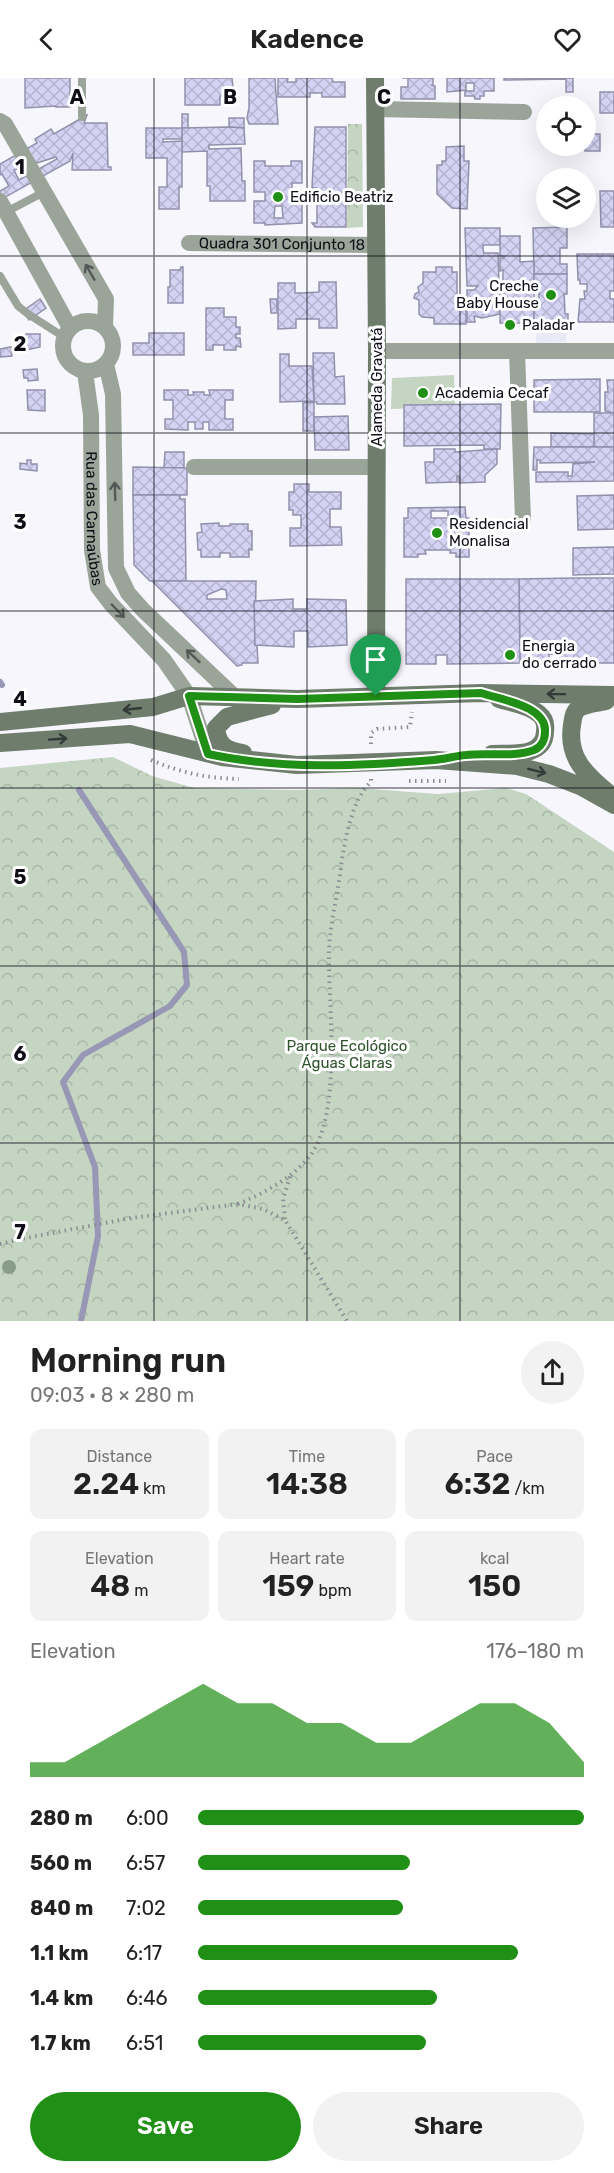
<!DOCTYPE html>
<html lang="en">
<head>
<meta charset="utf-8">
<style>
	:root { --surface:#fff; --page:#f2f2f2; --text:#222; --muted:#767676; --accent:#208f15 }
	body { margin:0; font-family:Rubik,sans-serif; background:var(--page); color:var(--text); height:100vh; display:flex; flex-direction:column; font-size:22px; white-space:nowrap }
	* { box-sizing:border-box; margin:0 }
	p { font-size:20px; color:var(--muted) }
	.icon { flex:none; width:33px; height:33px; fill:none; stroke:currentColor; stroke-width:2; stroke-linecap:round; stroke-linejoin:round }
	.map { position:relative; height:1243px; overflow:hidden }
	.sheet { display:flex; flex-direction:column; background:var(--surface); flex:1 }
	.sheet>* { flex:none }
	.tools { position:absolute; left:536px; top:18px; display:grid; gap:12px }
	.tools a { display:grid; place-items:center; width:60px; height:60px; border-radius:50%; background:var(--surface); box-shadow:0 6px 24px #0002; font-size:30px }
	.pin { position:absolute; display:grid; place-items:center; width:51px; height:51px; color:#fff; margin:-62px -26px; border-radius:50% 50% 50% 0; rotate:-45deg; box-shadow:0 0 6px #0007 }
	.pin .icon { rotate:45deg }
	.round { display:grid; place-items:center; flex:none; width:63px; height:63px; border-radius:32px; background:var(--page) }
	.overview { display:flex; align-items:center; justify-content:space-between; height:102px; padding:0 30px }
	h1 { font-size:33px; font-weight:600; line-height:45px }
	.stats { display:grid; grid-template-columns:repeat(3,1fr); gap:9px; height:102px; padding:6px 30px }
	.stats div { display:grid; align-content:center; border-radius:12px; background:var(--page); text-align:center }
	.stats b { font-size:30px; font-weight:600 }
	.stats small { font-size:16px; font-weight:400 }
	.stats p { font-size:16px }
	.chart { height:168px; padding:12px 30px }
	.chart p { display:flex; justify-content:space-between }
	.chart svg { width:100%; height:108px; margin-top:6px; fill:var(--accent); opacity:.7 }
	.primary-button { display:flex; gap:12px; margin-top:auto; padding:12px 30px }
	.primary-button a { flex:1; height:69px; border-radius:36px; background:var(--accent); color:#fff; font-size:24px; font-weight:600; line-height:69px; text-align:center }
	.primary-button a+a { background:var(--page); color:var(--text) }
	ul { padding:0 30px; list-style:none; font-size:20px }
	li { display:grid; grid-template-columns:96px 72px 1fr; align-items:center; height:45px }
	li i { height:15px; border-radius:8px; background:var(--accent) }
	header { display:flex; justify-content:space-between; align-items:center; height:78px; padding:0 30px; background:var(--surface); font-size:27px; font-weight:600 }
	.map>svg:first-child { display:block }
	.built { fill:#eaeaf7 }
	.green { fill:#c4d5c2 }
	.park { fill:url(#park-crowns) }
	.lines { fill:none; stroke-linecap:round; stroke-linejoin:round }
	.stream { stroke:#9897b5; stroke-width:6 }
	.building { fill:url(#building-cross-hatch); stroke:#9291ac; stroke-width:1.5; fill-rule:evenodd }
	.path { stroke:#8c8c93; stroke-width:4; stroke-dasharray:1.5 4.5; stroke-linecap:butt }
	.lane { stroke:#9aa499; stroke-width:8 }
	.street { stroke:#9aa499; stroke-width:16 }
	.secondary { stroke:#6e7d6c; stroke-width:18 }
	.tree { fill:#899c8a }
	.oneway { stroke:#545958 }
	.oneway2 { stroke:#343a39 }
	.route-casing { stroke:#fff; stroke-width:12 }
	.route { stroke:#208f15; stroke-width:8 }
	.grid { fill:none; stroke:#0e0e17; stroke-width:1.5; stroke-opacity:0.55 }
	.poi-dot { fill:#208f15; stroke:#fff; stroke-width:2 }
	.labels { text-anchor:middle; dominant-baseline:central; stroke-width:6; stroke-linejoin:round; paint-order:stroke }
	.poi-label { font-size:15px; fill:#0e0e17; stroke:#fff; text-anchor:start }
	.street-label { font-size:15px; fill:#0e0e17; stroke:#fff }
	.park-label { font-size:15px; fill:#30532c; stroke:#fff }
	.grid-label { font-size:20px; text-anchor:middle; font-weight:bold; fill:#0e0e17; stroke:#fff; stroke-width:6; stroke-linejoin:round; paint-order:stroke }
</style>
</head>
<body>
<header><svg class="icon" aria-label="back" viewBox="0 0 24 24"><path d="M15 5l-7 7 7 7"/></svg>Kadence<svg class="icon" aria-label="heart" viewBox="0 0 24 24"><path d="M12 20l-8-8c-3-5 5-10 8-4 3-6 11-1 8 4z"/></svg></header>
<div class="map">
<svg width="614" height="1243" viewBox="0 0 614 1243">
	<defs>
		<pattern id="park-crowns" width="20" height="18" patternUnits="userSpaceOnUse" patternTransform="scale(1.5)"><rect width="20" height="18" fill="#c4d5c2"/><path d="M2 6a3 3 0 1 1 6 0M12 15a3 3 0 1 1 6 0" fill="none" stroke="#a7b6a6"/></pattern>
		<pattern id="building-cross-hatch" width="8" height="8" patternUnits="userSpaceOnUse" patternTransform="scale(1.5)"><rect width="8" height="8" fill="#d4d3f3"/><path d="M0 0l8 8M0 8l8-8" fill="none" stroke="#b5b4d0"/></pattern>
	</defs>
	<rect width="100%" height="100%" fill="#f6f6fc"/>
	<!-- built -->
	<path class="built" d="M535 190H566V264L536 265Z"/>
	<!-- green -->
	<path class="green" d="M454 297 455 329 391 331 392 300Z"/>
	<!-- park -->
	<g class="park">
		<path d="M348 46H362L363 149 347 150Z"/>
		<path d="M113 679 152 698 194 710 296 712 358 710 438 716 506 710 526 716 614 774V1243H0V690Z"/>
	</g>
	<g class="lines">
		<!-- stream -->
		<g class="stream">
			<path d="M0 604 2 607"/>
			<path d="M79 712 184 874 187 907 170 928 83 977 63 1004 95 1089 98 1158 81 1243"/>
		</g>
	</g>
	<!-- building -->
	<g class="building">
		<path d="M25 0H70V29H56V28L25 30Z"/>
		<path d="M185 0H232L234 18H220V27H185Z"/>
		<path d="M249 0H275L278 46H249L247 40 249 30Z"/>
		<path d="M278 0H288L287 4H296V0H332L333 4H345V19H322V15H310V19H278Z"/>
		<path d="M402 0H433V7H431L435 8V21H401V9H408V0Z"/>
		<path d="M447 0H494V13H484V18H480V21H475L474 18H465V13H474V5H466V12L447 14Z"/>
		<path d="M504 0H573V14H566V1L504 2Z"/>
		<rect x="600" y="14" width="14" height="21"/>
		<rect x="182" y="36" width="6" height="14"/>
		<path d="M87 37 84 45H107L108 89H111V92H72L73 75 70 83 0 122V113L9 108 2 96 0 97V86L37 65 35 61 51 51 54 56ZM56 79 57 81 19 102 14 92Z"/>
		<path d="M229 40H244V50L229 49Z"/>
		<path d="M229 49 244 50 245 66 209 67V71L241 70 242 103H245V123H210V108H207V73L182 74V50Z"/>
		<path d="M315 49H346V149H315L312 145H317V110H312Z"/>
		<path d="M146 50H182V61H163V64L182 63V109H179V131H159V109H167V80H146Z"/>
		<rect x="585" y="56" width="15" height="17"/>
		<path d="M464 68V83H469L467 131 452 130 437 116V87H442V83H446V69Z"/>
		<path d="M254 83H265V88H291V83H302V105H292V123H302V145L265 147V145H254V123H265V114H254ZM275 128H282L283 140H274Z"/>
		<path d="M600 113H614V149H601Z"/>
		<path d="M567 149V170H560V186H567V196H534L533 150Z"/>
		<path d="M465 150H500V167H483V172L484 175H498L499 207 488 209 500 211V236L482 240 474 238 475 244H467V212H474L478 208H467Z"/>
		<path d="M500 158H520V184L534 183V245H500V212H503V210H500V203H503V192L500 193V180H504V178H500Z"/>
		<path d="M577 176H614V213H610V221H614V244H578L580 221H585L584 213H587V206H580V202H578Z"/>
		<path d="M181 189H183V225H168V209H170V192H180Z"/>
		<path d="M436 189H452V194H457V218H466V246H434V240L422 239 419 236V222L414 220 415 216 419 214 418 209 423 205V194H436Z"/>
		<path d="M534 196H567V216H564L565 236H568V247H534V220H539V210H534Z"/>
		<path d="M319 204H336L337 250H319V241H296V250L278 251V205H295V215H302L319 214Z"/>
		<path d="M40 221 46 230 29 242 23 233Z"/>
		<path d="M270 221H277V235H271Z"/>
		<path d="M206 230H224V239H236V249H240V256H236V260H240L241 269 236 268V272H224V267H213V272H206Z"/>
		<path d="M149 255H184V277H133V265H149Z"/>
		<path d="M26 256H40V269L26 272Z"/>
		<path d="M11 269 12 278 0 279V271Z"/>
		<path d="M313 275H334L335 299 344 298 345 326H317V324H314Z"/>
		<path d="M280 276H289V288H312L314 323 280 324Z"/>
		<path d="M37 291 38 302 28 303V300H24L23 292Z"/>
		<path d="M600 301V334H534V302Z"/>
		<path d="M607 302H614V335L605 333V314H608Z"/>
		<path d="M27 312H45V333L28 332Z"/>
		<path d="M164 312H188V317H194L193 314H204V317H210L209 312H233V322H225V341H233V352H209V344H203V351H195V344H188V352L165 351V341H173V322H164Z"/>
		<path d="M314 324V353H303V325Z"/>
		<path d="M501 326 500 371H484V367L404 368V327Z"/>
		<rect x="594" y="335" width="20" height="34"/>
		<path d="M348 338 349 372H315L314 339Z"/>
		<path d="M551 355 594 356V369H551Z"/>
		<path d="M534 369H614V403L536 404V394H568V398H572L573 386 595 384 540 385V382H537V392H533Z"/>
		<path d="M434 371H455V374L497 371V386L485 397V404L459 405V398H457V404L426 405 425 384H434Z"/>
		<path d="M165 374H184V390H164Z"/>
		<path d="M27 382H31V386H37V393L20 391V385L27 386Z"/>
		<path d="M133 389 187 390V417H133Z"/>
		<path d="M294 406H309V414H341V431H330V449H341L342 467 290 468V450H301V437H293V432H289V414H294Z"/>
		<path d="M133 417H180V421H185L186 503H150L134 487Z"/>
		<path d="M614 417V451L578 452 577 418Z"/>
		<path d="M465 429 466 440H469V479H456V475H450V472H425L426 476H418V479H404V440H408V430ZM431 433H448V440H431Z"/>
		<path d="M219 445V448H230V446H248V453H252V472L249 471V479H230V475H220V479H201V472H198L197 455 202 454 201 446Z"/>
		<path d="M614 469V496L573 497V470Z"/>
		<path d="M575 500H614V585H560V577L549 576V585H520L519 501Z"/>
		<path d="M406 501H519L520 585 447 586V577H436V586H406Z"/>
		<path d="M152 503H256L255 567H257L258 585H242V587L237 588ZM221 511 226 512 227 521H207V517Z"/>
		<path d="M293 521V531H307V521L346 522 347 567 308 569V553H294V569L255 567 254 523Z"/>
	</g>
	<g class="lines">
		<!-- path -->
		<g class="path">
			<path d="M371 666V655L377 651 410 649 412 634"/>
			<path d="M151 682C182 695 205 700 239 701"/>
			<path d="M409 703H446"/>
			<path d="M238 1126C264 1115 291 1101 309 1079 343 1037 328 927 329 873 330 844 338 817 341 788 345 762 351 723 371 704V701"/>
			<path d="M285 1141 283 1121 291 1096"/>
			<path d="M0 1166 21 1161 131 1140 200 1131 238 1126 263 1131 285 1142 347 1243"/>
		</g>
		<!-- lane -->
		<g class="lane">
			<path d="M82 0V39"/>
			<path d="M6 134 44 114"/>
			<path d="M0 198 18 228 28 236 64 259"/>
		</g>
		<!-- street -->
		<g class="street">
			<path d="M376 31 524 34"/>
			<path d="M0 43 5 46 106 221 105 249"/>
			<path d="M0 123 70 250"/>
			<path id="s1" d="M189 165 376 167"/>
			<circle cx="88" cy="268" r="25"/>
			<path d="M377 273H614"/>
			<path d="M517 273 523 442"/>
			<path d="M106 286 113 316 116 490 128 515 143 532 235 619"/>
			<path id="s2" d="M85 294 91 337 92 472 98 509 111 526 164 582 189 618 208 676"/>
			<path d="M194 389H376"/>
		</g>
		<!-- secondary -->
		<g class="secondary">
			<path d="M375 0 377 273 376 618"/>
			<path d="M606 623C598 625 586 626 579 630 573 634 573 641 572 647 567 678 584 695 607 714"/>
			<path d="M0 644 153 629 189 618 297 621 481 615 614 617"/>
			<path d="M0 665 130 656 222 679 297 687 436 682 517 688 549 696 580 708 614 727"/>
			<path d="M243 675C226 672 218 668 216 650L227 639 272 627"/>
			<path d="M492 676C510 675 545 680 545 653 546 646 544 640 539 636 529 627 511 625 499 621"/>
		</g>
	</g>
	<!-- trees -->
	<circle class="tree" cx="9" cy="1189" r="7"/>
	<!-- one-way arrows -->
	<defs><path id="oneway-shaft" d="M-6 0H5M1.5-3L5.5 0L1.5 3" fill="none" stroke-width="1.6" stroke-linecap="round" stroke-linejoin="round" transform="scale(1.5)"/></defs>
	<g class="oneway">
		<use href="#oneway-shaft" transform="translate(90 194) rotate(-120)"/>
		<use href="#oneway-shaft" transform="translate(115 413) rotate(-92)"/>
		<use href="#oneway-shaft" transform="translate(118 533) rotate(46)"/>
		<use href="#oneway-shaft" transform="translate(193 578) rotate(-137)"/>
	</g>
	<g class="oneway2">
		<use href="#oneway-shaft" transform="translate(556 616) rotate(-179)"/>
		<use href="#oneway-shaft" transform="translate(132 631) rotate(174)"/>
		<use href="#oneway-shaft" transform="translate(58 661) rotate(-4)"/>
		<use href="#oneway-shaft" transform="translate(537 693) rotate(14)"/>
	</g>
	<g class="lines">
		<!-- route casing -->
		<g class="route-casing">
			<path id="route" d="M481 615C502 622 547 628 545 654 545 662 541 669 534 672 513 680 487 674 466 677 455 678 445 681 434 682 360 688 281 692 208 676L189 618 297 621Z"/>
		</g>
		<!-- route -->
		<use href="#route" class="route"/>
	</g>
	<!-- grid -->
	<path class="grid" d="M154 0V1243M307 0V1243M460 0V1243M0 178H614M0 355H614M0 533H614M0 710H614M0 888H614M0 1065H614"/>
	<!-- markers -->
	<g class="poi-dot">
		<circle cx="278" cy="119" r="6"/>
		<circle cx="551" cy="217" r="6"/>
		<circle cx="510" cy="247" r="6"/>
		<circle cx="423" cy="315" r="6"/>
		<circle cx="437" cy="455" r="6"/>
		<circle cx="510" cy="577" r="6"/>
	</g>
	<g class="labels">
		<!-- poi labels -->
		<g class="poi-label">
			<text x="290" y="119">Edificio Beatriz</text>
			<text x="539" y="208" text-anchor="end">Creche<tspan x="539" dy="17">Baby House</tspan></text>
			<text x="522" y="247">Paladar</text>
			<text x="435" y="315">Academia Cecaf</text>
			<text x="449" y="446">Residencial<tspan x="449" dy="17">Monalisa</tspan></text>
			<text x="522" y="568">Energia<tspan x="522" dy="17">do cerrado</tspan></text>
		</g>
		<!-- street labels -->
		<g class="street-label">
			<text stroke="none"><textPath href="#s1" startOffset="93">Quadra 301 Conjunto 18</textPath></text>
			<text transform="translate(377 309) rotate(-90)">Alameda Gravatá</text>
			<text stroke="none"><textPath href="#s2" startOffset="147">Rua das Carnaúbas</textPath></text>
		</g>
		<!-- park labels -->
		<g class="park-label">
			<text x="347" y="968">Parque Ecológico<tspan x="347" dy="17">Águas Claras</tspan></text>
		</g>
	</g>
	<g class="grid-label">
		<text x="77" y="26">A</text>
		<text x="230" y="26">B</text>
		<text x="384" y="26">C</text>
		<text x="20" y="96">1</text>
		<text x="20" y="273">2</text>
		<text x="20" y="451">3</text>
		<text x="20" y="628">4</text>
		<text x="20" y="806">5</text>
		<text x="20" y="983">6</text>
		<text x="20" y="1161">7</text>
	</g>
</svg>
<div class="tools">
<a><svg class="icon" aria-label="locate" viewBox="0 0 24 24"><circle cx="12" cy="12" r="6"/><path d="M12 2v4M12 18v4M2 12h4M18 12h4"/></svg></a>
<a><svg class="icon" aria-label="layers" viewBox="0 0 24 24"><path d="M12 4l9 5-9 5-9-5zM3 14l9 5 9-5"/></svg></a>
</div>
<div class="pin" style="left:376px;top:618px;background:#1e9e55"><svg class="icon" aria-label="arrive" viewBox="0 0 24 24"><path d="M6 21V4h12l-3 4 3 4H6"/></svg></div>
</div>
<section class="sheet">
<div class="overview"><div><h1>Morning run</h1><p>09:03 · 8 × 280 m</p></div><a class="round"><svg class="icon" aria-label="share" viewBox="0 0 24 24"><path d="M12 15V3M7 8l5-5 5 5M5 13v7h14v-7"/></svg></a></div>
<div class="stats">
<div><p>Distance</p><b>2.24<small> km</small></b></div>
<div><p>Time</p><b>14:38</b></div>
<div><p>Pace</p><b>6:32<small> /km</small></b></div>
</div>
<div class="stats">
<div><p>Elevation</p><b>48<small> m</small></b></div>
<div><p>Heart rate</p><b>159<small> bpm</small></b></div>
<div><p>kcal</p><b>150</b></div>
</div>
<div class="chart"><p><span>Elevation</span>176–180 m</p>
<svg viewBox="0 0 160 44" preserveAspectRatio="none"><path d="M0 44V38L10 38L20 30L30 22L40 14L50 6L60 14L70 14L80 22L90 22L100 30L110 30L120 22L130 14L140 14L150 22L160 38V44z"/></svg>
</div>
<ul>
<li><b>280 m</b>6:00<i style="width:100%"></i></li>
<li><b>560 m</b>6:57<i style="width:55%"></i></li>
<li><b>840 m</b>7:02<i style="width:53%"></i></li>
<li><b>1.1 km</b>6:17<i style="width:83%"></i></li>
<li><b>1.4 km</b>6:46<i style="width:62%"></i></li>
<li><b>1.7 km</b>6:51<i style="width:59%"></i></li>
</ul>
<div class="primary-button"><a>Save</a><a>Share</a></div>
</section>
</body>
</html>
